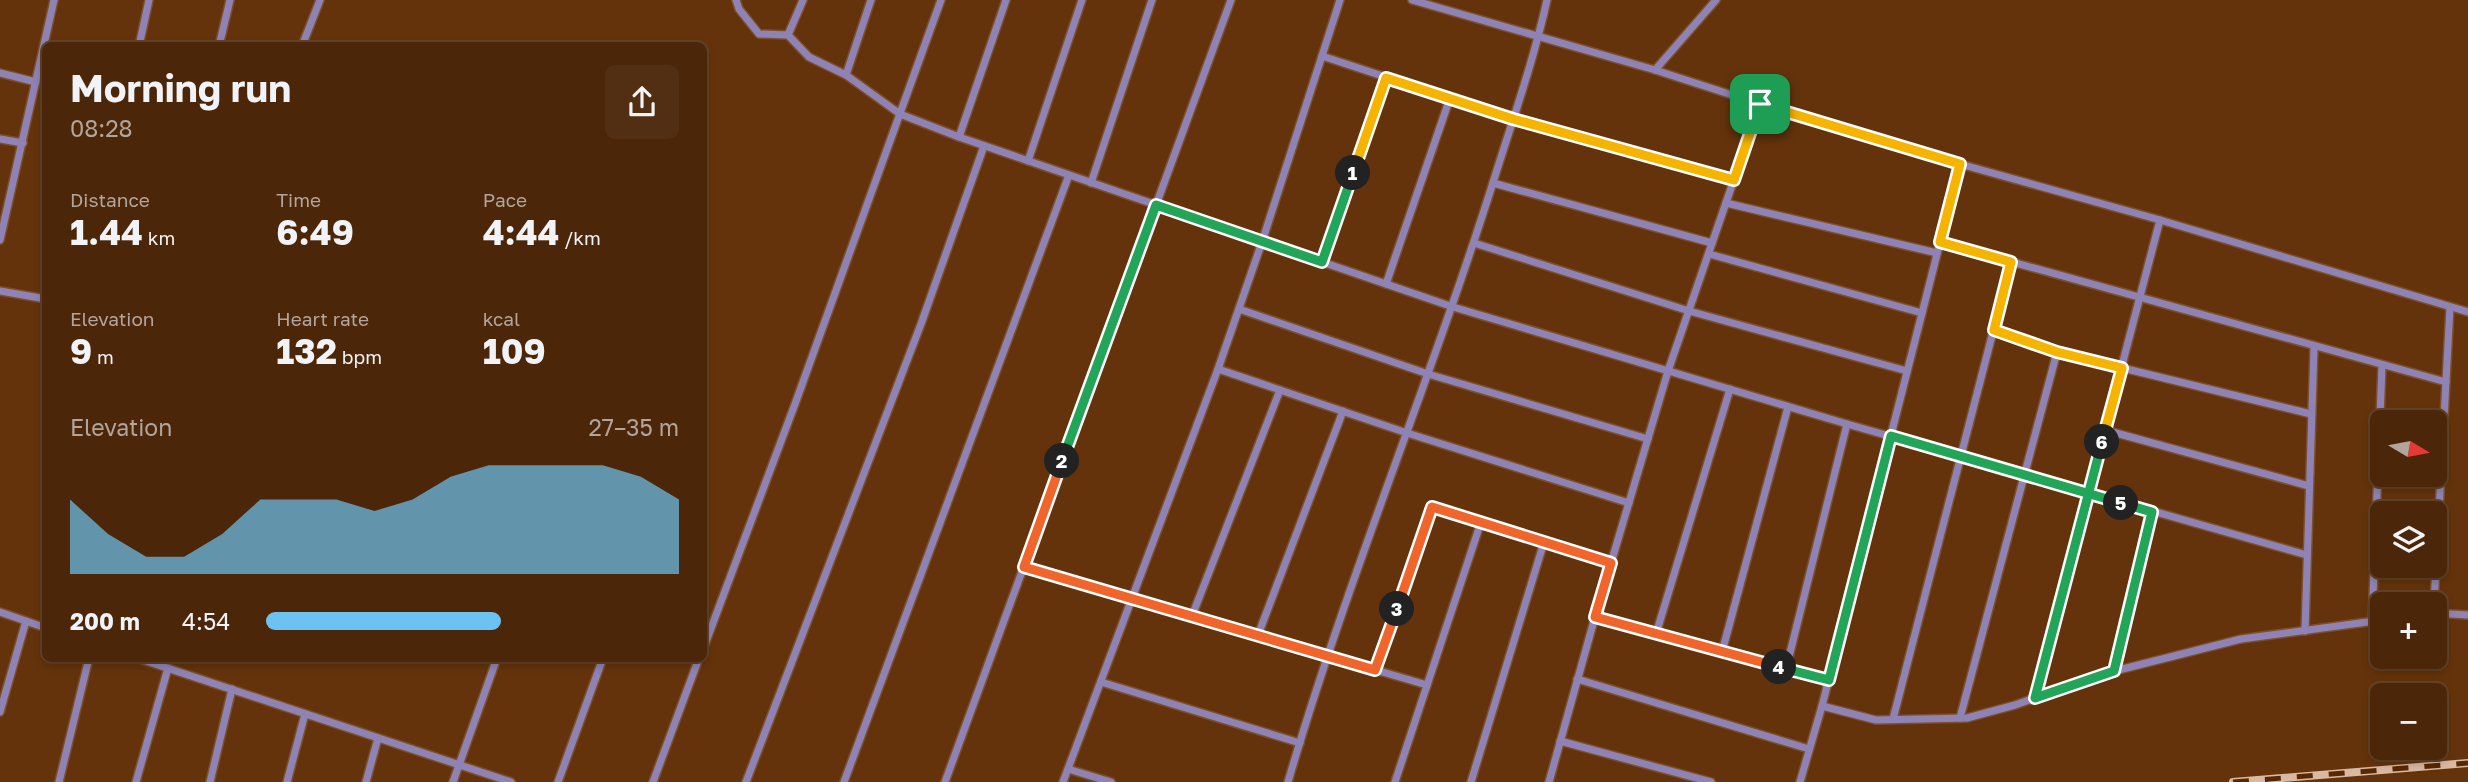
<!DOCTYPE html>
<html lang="en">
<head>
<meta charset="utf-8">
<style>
	:root { --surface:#4b2608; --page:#522e12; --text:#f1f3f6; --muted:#b2a59c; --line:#624329; --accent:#6cc3f2 }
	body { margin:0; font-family:"Golos Text",sans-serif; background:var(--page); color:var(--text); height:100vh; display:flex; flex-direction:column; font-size:26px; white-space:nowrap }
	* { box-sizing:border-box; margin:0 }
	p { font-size:23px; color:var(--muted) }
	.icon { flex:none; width:38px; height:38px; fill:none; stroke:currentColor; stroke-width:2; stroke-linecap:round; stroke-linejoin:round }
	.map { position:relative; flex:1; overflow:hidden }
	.drawer { position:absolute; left:42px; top:42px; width:665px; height:620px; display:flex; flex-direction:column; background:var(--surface); border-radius:10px; box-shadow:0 4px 10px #0003,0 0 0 2px var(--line) }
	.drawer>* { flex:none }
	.needle { width:46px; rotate:100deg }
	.buttons { position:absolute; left:2370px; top:410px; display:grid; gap:14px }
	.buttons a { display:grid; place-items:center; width:77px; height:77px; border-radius:10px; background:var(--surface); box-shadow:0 4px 10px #0003,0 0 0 2px var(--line); font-size:35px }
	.pin { position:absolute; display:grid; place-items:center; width:60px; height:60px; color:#fff; margin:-30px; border-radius:14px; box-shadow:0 4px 10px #0006 }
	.km { position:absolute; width:35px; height:35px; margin:-18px; border-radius:50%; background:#222; color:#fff; font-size:19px; line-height:35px; text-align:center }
	.round { display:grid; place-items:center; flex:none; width:74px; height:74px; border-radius:10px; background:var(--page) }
	.headline { display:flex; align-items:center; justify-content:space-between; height:119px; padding:0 28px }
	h1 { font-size:38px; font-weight:700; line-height:52px }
	.stats { display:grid; grid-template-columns:repeat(3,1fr); gap:10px; height:119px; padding:7px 28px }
	.stats div { display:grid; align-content:center }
	.stats b { font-size:35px; font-weight:700 }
	.stats small { font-size:19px; font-weight:400 }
	.stats p { font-size:19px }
	.chart { height:196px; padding:14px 28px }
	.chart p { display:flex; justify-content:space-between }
	.chart svg { width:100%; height:126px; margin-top:7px; fill:var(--accent); opacity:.7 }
	ul { padding:0 28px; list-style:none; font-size:23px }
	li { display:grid; grid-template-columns:112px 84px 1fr; align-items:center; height:52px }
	li i { height:18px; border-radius:9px; background:var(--accent) }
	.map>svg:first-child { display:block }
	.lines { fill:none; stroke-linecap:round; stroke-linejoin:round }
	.street-casing { stroke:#7d502b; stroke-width:10 }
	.street { stroke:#8e83b4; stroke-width:7 }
	.rail-casing { stroke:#dab9a2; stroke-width:8 }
	.rail { stroke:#582800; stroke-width:5; stroke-dasharray:16; stroke-linecap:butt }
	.split-1-casing { stroke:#fff; stroke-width:14 }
	.split-2-casing { stroke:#fff; stroke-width:14 }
	.split-3-casing { stroke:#fff; stroke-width:14 }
	.split-4-casing { stroke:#fff; stroke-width:14 }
	.split-5-casing { stroke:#fff; stroke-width:14 }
	.split-6-casing { stroke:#fff; stroke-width:14 }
	.split-7-casing { stroke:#fff; stroke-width:14 }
	.split-1 { stroke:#f5b400; stroke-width:9 }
	.split-2 { stroke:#22a559; stroke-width:9 }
	.split-3 { stroke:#f0652b; stroke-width:9 }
	.split-4 { stroke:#f0652b; stroke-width:9 }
	.split-5 { stroke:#22a559; stroke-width:9 }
	.split-6 { stroke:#22a559; stroke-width:9 }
	.split-7 { stroke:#f5b400; stroke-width:9 }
</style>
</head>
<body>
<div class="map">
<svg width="2468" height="782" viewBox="0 0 2468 782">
	<rect width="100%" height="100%" fill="#64330b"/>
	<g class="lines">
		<!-- street casing -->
		<g class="street-casing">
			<g id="street">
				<path d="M736 0 739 9 759 34 788 35 809 57 846 75 900 114 959 137 1453 307 1847 424 2307 555"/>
				<path d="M1412 0 1655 70 1760 104 1960 164 2160 220 2468 312"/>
				<path d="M788 35 803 0"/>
				<path d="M139 46 149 0"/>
				<path d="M219 46 230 0"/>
				<path d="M302 46 320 0"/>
				<path d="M1322 56 1513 119 1734 180"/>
				<path d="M1655 70 1716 0"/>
				<path d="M0 73 36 82"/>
				<path d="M846 75 871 0"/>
				<path d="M959 137 1006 0"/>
				<path d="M0 139 23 143"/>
				<path d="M1028 161 1082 0"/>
				<path d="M1091 183 1152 0"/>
				<path d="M1493 183 1712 243"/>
				<path d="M1726 203 1937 253"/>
				<path d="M0 240 54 0"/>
				<path d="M1940 242 2446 382"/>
				<path d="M1474 243 1689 311 1907 371"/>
				<path d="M1709 254 1922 313"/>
				<path d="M1322 262 1386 78"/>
				<path d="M1386 284 1450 98"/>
				<path d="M0 291 46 299"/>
				<path d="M1239 309 1428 374 1648 439"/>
				<path d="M1994 330 2057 352 2311 414"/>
				<path d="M1218 369 1407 433 1629 503"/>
				<path d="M2105 430 2309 486"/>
				<path d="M1024 567 1427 685"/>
				<path d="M2434 604 2450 307"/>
				<path d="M0 612 46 628"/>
				<path d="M2434 613 2468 615"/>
				<path d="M1192 616 1280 390"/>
				<path d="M1595 617 1829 680"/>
				<path d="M2372 622 2382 366"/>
				<path d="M2305 631 2314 348"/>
				<path d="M1656 634 1730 389"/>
				<path d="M1258 635 1343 411"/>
				<path d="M704 647 795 404 941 0"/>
				<path d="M1722 652 1788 407"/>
				<path d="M137 658 511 782"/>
				<path d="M1786 669 1847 424"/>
				<path d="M1375 670 1432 507 1611 563"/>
				<path d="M2114 671 2152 511"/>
				<path d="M1577 679 1809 749"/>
				<path d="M1101 682 1300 743"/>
				<path d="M2035 698 2160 220"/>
				<path d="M1822 706 1876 720 1967 718 2015 705 2099 675 2241 639 2382 620"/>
				<path d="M0 712 26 621"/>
				<path d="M1960 718 2057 352"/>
				<path d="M1893 719 2011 262"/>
				<path d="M1560 741 1711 782"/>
				<path d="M1068 769 1111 782"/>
				<path d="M59 782 89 658"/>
				<path d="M136 782 168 668"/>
				<path d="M210 782 232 689"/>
				<path d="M287 782 305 714"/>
				<path d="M366 782 378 738"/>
				<path d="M453 782 497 658"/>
				<path d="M558 782 603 658"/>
				<path d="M653 782 699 658"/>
				<path d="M746 782 921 324 984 146"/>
				<path d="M844 782 1069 175"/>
				<path d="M945 782 1231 0"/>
				<path d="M1063 782 1218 369 1262 242 1340 0"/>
				<path d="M1288 782C1348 576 1432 378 1496 173 1514 116 1534 59 1547 0"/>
				<path d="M1395 782 1481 522"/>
				<path d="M1471 782 1544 542"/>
				<path d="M1549 782 1595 617 1668 371 1760 104"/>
				<path d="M1800 782 1822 706 1960 164"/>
			</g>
		</g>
		<!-- street -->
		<use href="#street" class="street"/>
		<!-- rail casing -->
		<g class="rail-casing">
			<path id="rail" d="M2233 782 2468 763"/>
		</g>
		<!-- rail -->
		<use href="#rail" class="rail"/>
	</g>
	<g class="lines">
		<!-- split-1 casing -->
		<g class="split-1-casing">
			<path id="split-1" d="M1353 173 1386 78 1513 119 1734 180 1760 104"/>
		</g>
		<!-- split-2 casing -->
		<g class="split-2-casing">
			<path id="split-2" d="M1062 461 1156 205 1322 262 1353 173"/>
		</g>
		<!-- split-3 casing -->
		<g class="split-3-casing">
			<path id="split-3" d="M1062 461 1024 567 1375 670 1397 609"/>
		</g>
		<!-- split-4 casing -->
		<g class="split-4-casing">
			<path id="split-4" d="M1397 609 1432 507 1611 563 1595 617 1779 667"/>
		</g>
		<!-- split-5 casing -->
		<g class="split-5-casing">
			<path id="split-5" d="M1779 667 1829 680 1891 436 2121 503"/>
		</g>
		<!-- split-6 casing -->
		<g class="split-6-casing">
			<path id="split-6" d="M2102 442 2035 698 2114 671 2152 512 2121 503"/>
		</g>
		<!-- split-7 casing -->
		<g class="split-7-casing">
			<path id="split-7" d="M1760 104 1960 164 1940 242 2011 262 1994 330 2057 352 2122 368 2102 442"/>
		</g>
		<!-- split-1 -->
		<use href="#split-1" class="split-1"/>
		<!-- split-2 -->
		<use href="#split-2" class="split-2"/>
		<!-- split-3 -->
		<use href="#split-3" class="split-3"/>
		<!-- split-4 -->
		<use href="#split-4" class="split-4"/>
		<!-- split-5 -->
		<use href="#split-5" class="split-5"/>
		<!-- split-6 -->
		<use href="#split-6" class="split-6"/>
		<!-- split-7 -->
		<use href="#split-7" class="split-7"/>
	</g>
</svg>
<div class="buttons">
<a><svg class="needle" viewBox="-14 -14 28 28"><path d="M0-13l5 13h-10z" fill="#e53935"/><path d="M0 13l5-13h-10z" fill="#b2a59c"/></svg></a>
<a><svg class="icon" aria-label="layers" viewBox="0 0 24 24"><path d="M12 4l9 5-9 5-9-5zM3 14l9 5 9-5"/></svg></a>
<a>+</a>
<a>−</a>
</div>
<div class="pin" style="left:1760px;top:104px;background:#1e9e55"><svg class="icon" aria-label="arrive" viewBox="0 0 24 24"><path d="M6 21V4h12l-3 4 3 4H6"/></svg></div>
<b class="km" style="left:1353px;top:173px">1</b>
<b class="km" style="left:1062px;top:461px">2</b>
<b class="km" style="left:1397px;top:609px">3</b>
<b class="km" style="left:1779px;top:667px">4</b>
<b class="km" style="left:2121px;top:503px">5</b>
<b class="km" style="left:2102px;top:442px">6</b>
<section class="drawer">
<div class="headline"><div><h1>Morning run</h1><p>08:28</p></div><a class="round"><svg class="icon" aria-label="share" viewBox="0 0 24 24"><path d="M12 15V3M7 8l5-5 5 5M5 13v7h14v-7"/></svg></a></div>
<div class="stats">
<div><p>Distance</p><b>1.44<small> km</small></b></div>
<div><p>Time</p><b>6:49</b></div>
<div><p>Pace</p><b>4:44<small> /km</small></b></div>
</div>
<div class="stats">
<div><p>Elevation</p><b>9<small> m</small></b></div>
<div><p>Heart rate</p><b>132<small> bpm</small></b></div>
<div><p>kcal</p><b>109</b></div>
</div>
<div class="chart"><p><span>Elevation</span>27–35 m</p>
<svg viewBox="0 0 160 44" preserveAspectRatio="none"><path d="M0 44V18L10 30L20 38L30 38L40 30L50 18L60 18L70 18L80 22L90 18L100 10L110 6L120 6L130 6L140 6L150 10L160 18V44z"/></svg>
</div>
<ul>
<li><b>200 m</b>4:54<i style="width:57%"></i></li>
</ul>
</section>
</div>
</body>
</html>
